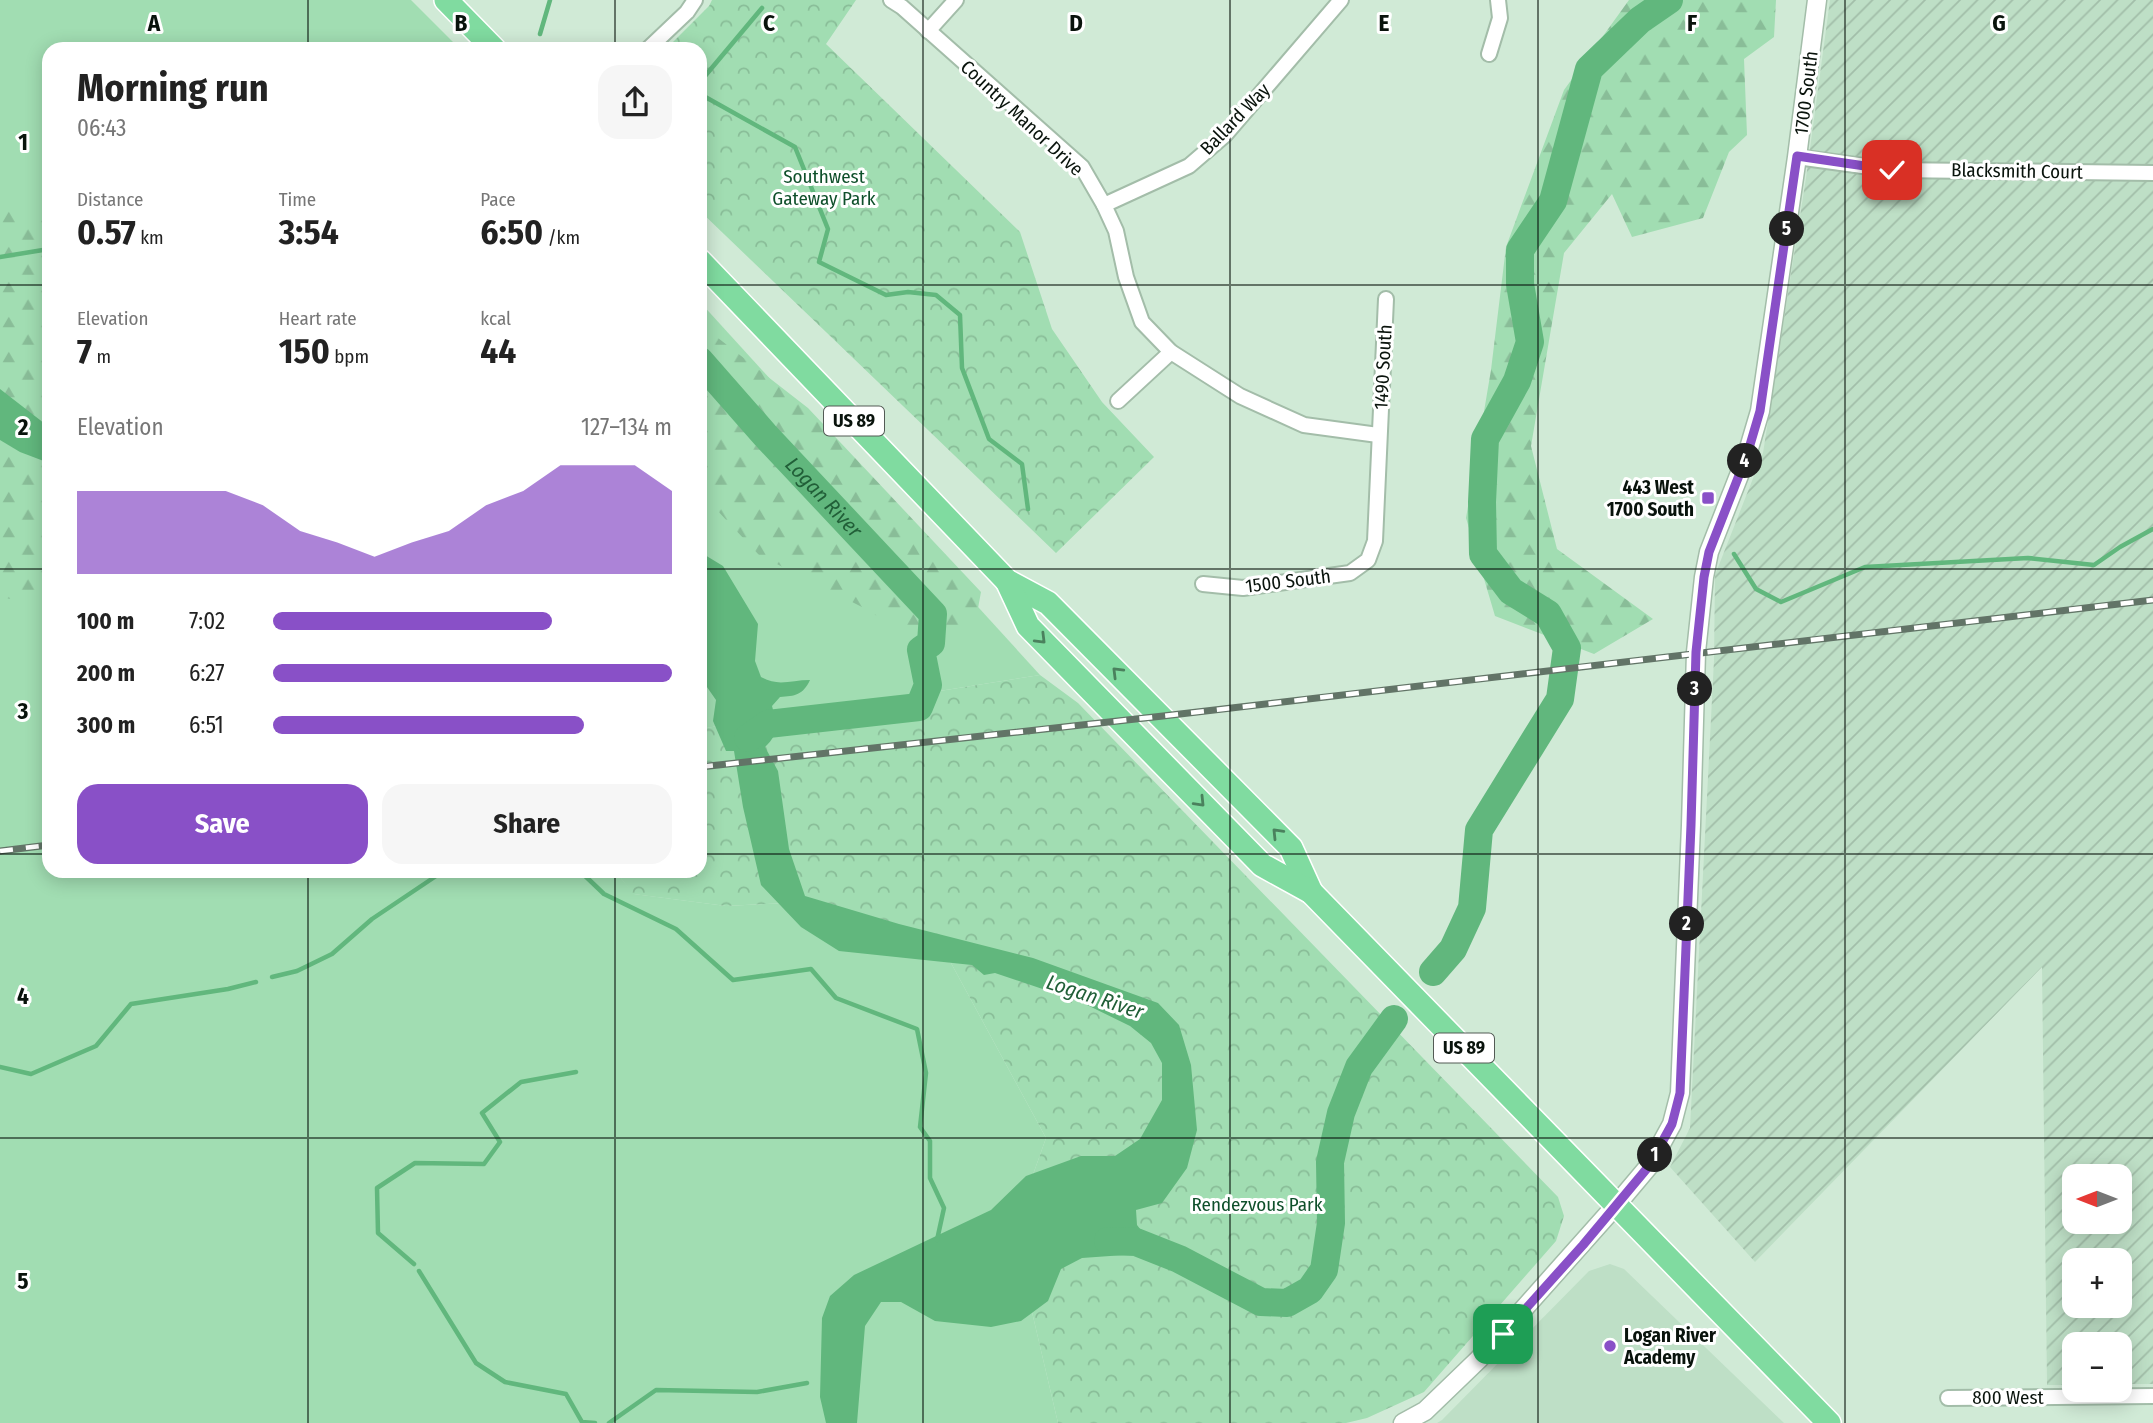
<!DOCTYPE html>
<html lang="en">
<head>
<meta charset="utf-8">
<style>
	:root { --surface:#fff; --page:#f6f6f6; --text:#222; --muted:#767676; --accent:#8950c7 }
	body { margin:0; font-family:"Fira Sans Condensed",sans-serif; background:var(--page); color:var(--text); height:100vh; display:flex; flex-direction:column; font-size:26px; white-space:nowrap }
	* { box-sizing:border-box; margin:0 }
	p { font-size:23px; color:var(--muted) }
	.icon { flex:none; width:38px; height:38px; fill:none; stroke:currentColor; stroke-width:2; stroke-linecap:round; stroke-linejoin:round }
	.map { position:relative; flex:1; overflow:hidden }
	.drawer { position:absolute; left:42px; top:42px; width:665px; height:836px; display:flex; flex-direction:column; background:var(--surface); border-radius:21px; box-shadow:0 4px 18px #0003 }
	.drawer>* { flex:none }
	.needle { width:46px; rotate:270deg }
	.buttons { position:absolute; left:2062px; top:1164px; display:grid; gap:14px }
	.buttons a { display:grid; place-items:center; width:70px; height:70px; border-radius:14px; background:var(--surface); box-shadow:0 4px 18px #0003; font-size:35px }
	.pin { position:absolute; display:grid; place-items:center; width:60px; height:60px; color:#fff; margin:-30px; border-radius:14px; box-shadow:0 4px 10px #0006 }
	.km { position:absolute; width:35px; height:35px; margin:-18px; border-radius:50%; background:#222; color:#fff; font-size:19px; line-height:35px; text-align:center }
	.round { display:grid; place-items:center; flex:none; width:74px; height:74px; border-radius:21px; background:var(--page) }
	.overview { display:flex; align-items:center; justify-content:space-between; height:119px; padding:0 35px }
	h1 { font-size:38px; font-weight:700; line-height:52px }
	.figures { display:grid; grid-template-columns:repeat(3,1fr); gap:10px; height:119px; padding:7px 35px }
	.figures div { display:grid; align-content:center }
	.figures b { font-size:35px; font-weight:700 }
	.figures small { font-size:19px; font-weight:400 }
	.figures p { font-size:19px }
	.chart { height:196px; padding:14px 35px }
	.chart p { display:flex; justify-content:space-between }
	.chart svg { width:100%; height:126px; margin-top:7px; fill:var(--accent); opacity:.7 }
	.button { display:flex; gap:14px; margin-top:auto; padding:14px 35px }
	.button a { flex:1; height:80px; border-radius:21px; background:var(--accent); color:#fff; font-size:28px; font-weight:700; line-height:80px; text-align:center }
	.button a+a { background:var(--page); color:var(--text) }
	ul { padding:0 35px; list-style:none; font-size:23px }
	li { display:grid; grid-template-columns:112px 84px 1fr; align-items:center; height:52px }
	li i { height:18px; border-radius:9px; background:var(--accent) }
	.map>svg:first-child { display:block }
	.built { fill:#bedfc6 }
	.industrial { fill:url(#industrial-furrows); fill-rule:evenodd }
	.grass { fill:#a1ddb2 }
	.forest { fill:url(#forest-firs) }
	.park { fill:url(#park-crowns) }
	.water { fill:#61b77d }
	.lines { fill:none; stroke-linecap:round; stroke-linejoin:round }
	.stream { stroke:#61b77d; stroke-width:4.5 }
	.river { stroke:#61b77d; stroke-width:28 }
	.minor-casing { stroke:#a3bda9; stroke-width:18 }
	.tertiary-casing { stroke:#a3bda9; stroke-width:21 }
	.trunk-casing { stroke:#fff; stroke-width:26 }
	.minor { stroke:#fff; stroke-width:14 }
	.tertiary { stroke:#fff; stroke-width:18 }
	.trunk { stroke:#80dba0; stroke-width:23 }
	.rail-casing { stroke:#627467; stroke-width:7 }
	.rail { stroke:#fff; stroke-width:4.5; stroke-dasharray:13; stroke-linecap:butt }
	.oneway { stroke:#4a815d }
	.route-casing { stroke:#fff; stroke-width:14 }
	.route { stroke:#8950c7; stroke-width:9 }
	.grid { fill:none; stroke:#09130c; stroke-width:2; stroke-opacity:0.55 }
	.poi-dot { fill:#8950c7; stroke:#fff; stroke-width:2.5 }
	.labels { text-anchor:middle; dominant-baseline:central; stroke-width:6; stroke-linejoin:round; paint-order:stroke }
	.shield { fill:#fff; stroke:#535a55; stroke-width:2 }
	.shield-label { font-size:18px; font-weight:bold; fill:#09130c }
	.street-label { font-size:19px; fill:#09130c; stroke:#fff }
	.park-label { font-size:19px; fill:#0f502b; stroke:#fff }
	.poi-label { font-size:19px; font-weight:bold; fill:#09130c; stroke:#fff; text-anchor:end }
	.water-label { font-size:21px; font-style:italic; fill:#215f38; stroke:#fff }
	.grid-label { font-size:23px; text-anchor:middle; font-weight:bold; fill:#09130c; stroke:#fff; stroke-width:6; stroke-linejoin:round; paint-order:stroke }
</style>
</head>
<body>
<div class="map">
<svg width="2153" height="1423" viewBox="0 0 2153 1423">
	<defs>
		<pattern id="industrial-furrows" width="10" height="10" patternUnits="userSpaceOnUse" patternTransform="scale(1.75)"><rect width="10" height="10" fill="#bedfc6"/><path d="M-1 1l2-2M0 10L10 0M9 11l2-2" fill="none" stroke="#a2bea9"/></pattern>
		<pattern id="forest-firs" width="22" height="20" patternUnits="userSpaceOnUse" patternTransform="scale(1.75)"><rect width="22" height="20" fill="#a1ddb2"/><path d="M5 1l3.5 6h-7zM16 11l3.5 6h-7z" fill="#89bd98"/></pattern>
		<pattern id="park-crowns" width="20" height="18" patternUnits="userSpaceOnUse" patternTransform="scale(1.75)"><rect width="20" height="18" fill="#a1ddb2"/><path d="M2 6a3 3 0 1 1 6 0M12 15a3 3 0 1 1 6 0" fill="none" stroke="#89bd98"/></pattern>
	</defs>
	<rect width="100%" height="100%" fill="#d0ead6"/>
	<!-- built -->
	<path class="built" d="M1610 1264 1624 1269 1784 1423H1437L1442 1420 1589 1271Z"/>
	<!-- industrial -->
	<path class="industrial" d="M1830 0H2153V1384H2119V1344H2074V1385H2047L2042 967 1755 1262 1670 1167 1690 1128 1714 660 1715 575 1763 453 1806 178ZM2074 1176H2119V1222H2074ZM2074 1260H2119V1306H2074Z"/>
	<!-- grass -->
	<g class="grass">
		<path d="M0 0H411L460 49H49V872H616L634 894 726 906 805 902 868 921 951 963 1046 1138 1013 1231 1058 1423H0Z"/>
		<path d="M700 302 1040 675 700 729Z"/>
	</g>
	<!-- forest -->
	<g class="forest">
		<path d="M1629 0H1776L1774 37 1744 59 1747 135 1729 152 1703 218 1632 237 1612 194 1564 253 1531 446 1557 549 1653 619 1594 654 1495 616 1466 518 1491 370 1506 247 1564 90Z"/>
		<path d="M0 203 44 209 49 252V599L16 600 0 597Z"/>
		<path d="M700 324 808 408 981 592 974 630 923 643 860 606 759 555 700 492Z"/>
	</g>
	<!-- park -->
	<g class="park">
		<path d="M712 0H856L826 44 1020 232 1052 329 1102 402 1154 457 1056 553 700 211V49H666L709 6Z"/>
		<path d="M1040 675 1078 703 1558 1197 1564 1216 1556 1241 1424 1392 1367 1418 1346 1423H1058L1013 1231 1046 1138 951 963 868 921 805 902 726 906 633 894 616 872H700V729Z"/>
	</g>
	<!-- water -->
	<g class="water">
		<path d="M0 389 49 427V463L20 452 0 440Z"/>
		<path d="M700 552 723 566 758 624 755 661 761 677C778 687 791 680 810 680 803 695 795 696 780 697L772 706C777 724 779 734 765 747L778 771 789 849 805 896 899 924 1033 958 1158 1003 1179 1025 1191 1065 1197 1130 1187 1168 1162 1203 1136 1210 1137 1225 1147 1238 1138 1254 1082 1258 1061 1269 1048 1301 1021 1321 991 1327 935 1321 901 1302H881L865 1326 857 1423H826L820 1397 822 1318 830 1296 854 1275 991 1210 1026 1176 1081 1156H1115L1140 1139 1162 1100V1063L1151 1043 1130 1026 1081 1002 995 973 984 975 972 965 839 951 801 927 761 885 743 807 734 751H726L713 721 716 700 700 677Z"/>
	</g>
	<g class="lines">
		<!-- stream -->
		<g class="stream">
			<path d="M540 34 550 0"/>
			<path d="M700 82 762 8"/>
			<path d="M700 94 795 147 828 229 819 262 886 295 908 292 936 295 960 315 962 368 989 439 1022 464 1028 509"/>
			<path d="M0 257 49 249"/>
			<path d="M1734 554 1756 589 1781 602 1865 567 2028 558 2094 565 2120 547 2153 529"/>
			<path d="M581 872 604 894 676 929 733 980 811 969 836 998 917 1029 926 1073 920 1127 930 1141V1178L944 1208 937 1240"/>
			<path d="M272 977 297 971 332 954 372 919 442 872"/>
			<path d="M0 1067 31 1074 96 1046 131 1004 228 989 256 982"/>
			<path d="M414 1264 378 1233 377 1188 415 1163 484 1164 500 1142 482 1113 521 1082 576 1072"/>
			<path d="M419 1271 476 1363 505 1382 566 1394 582 1422 595 1423"/>
			<path d="M609 1423 656 1390 757 1392 807 1383"/>
		</g>
		<!-- river -->
		<g class="river">
			<path id="s1" d="M700 361 765 435 933 614 931 643 921 650 928 685 919 707 768 724 748 738"/>
			<path d="M1433 972 1453 949 1472 908 1479 830 1560 699 1567 648 1548 614 1511 591 1483 554 1482 502 1485 439 1517 381 1530 342 1520 284V250L1553 201 1589 69 1640 20 1669 0"/>
			<path d="M1108 1241 1136 1242 1179 1259 1261 1302 1287 1303 1310 1290 1324 1270 1331 1223 1330 1162 1341 1113 1359 1067 1394 1019"/>
		</g>
		<!-- minor casing -->
		<g class="minor-casing">
			<g id="minor">
				<path d="M891 0 902 7 1082 167 1104 205 1116 231 1126 277 1142 322 1171 352 1240 396 1304 425 1378 435"/>
				<path d="M928 31 956 0"/>
				<path d="M648 49 687 12 695 0"/>
				<path d="M1489 54 1500 18 1498 0"/>
				<path d="M1797 157 1892 170 2153 173"/>
				<path d="M1104 205 1189 166 1225 135 1341 0"/>
				<path d="M1118 401 1171 352"/>
				<path d="M1203 584 1243 588 1350 573 1368 560 1375 541 1386 299"/>
				<path d="M1948 1398 2153 1396"/>
			</g>
		</g>
		<!-- tertiary casing -->
		<g class="tertiary-casing">
			<path id="tertiary" d="M1403 1423 1425 1411 1479 1359 1617 1204 1649 1166 1672 1124 1680 1093 1691 825 1696 652 1704 577 1709 552 1747 455 1760 411 1797 157 1817 0"/>
		</g>
		<!-- trunk casing -->
		<g class="trunk-casing">
			<g id="trunk">
				<path d="M446 0 494 49"/>
				<path d="M700 261 1007 581 1048 603 1291 848 1311 892"/>
				<path d="M1007 581 1028 626 1262 865 1311 892 1829 1423"/>
			</g>
		</g>
		<!-- minor -->
		<use href="#minor" class="minor"/>
		<!-- tertiary -->
		<use href="#tertiary" class="tertiary"/>
		<!-- trunk -->
		<use href="#trunk" class="trunk"/>
		<!-- rail casing -->
		<g class="rail-casing">
			<g id="rail">
				<path d="M700 767 1163 716 2153 600"/>
				<path d="M0 851 49 845"/>
			</g>
		</g>
		<!-- rail -->
		<use href="#rail" class="rail"/>
	</g>
	<!-- one-way arrows -->
	<defs><path id="oneway-chevron" d="M-2-3.5L2.5 0L-2 3.5" fill="none" stroke-width="1.6" stroke-linecap="round" stroke-linejoin="round" transform="scale(1.75)"/></defs>
	<g class="oneway">
		<use href="#oneway-chevron" transform="translate(1041 639) rotate(45)"/>
		<use href="#oneway-chevron" transform="translate(1117 672) rotate(-135)"/>
		<use href="#oneway-chevron" transform="translate(1200 802) rotate(46)"/>
		<use href="#oneway-chevron" transform="translate(1277 833) rotate(-134)"/>
	</g>
	<g class="lines">
		<!-- route casing -->
		<g class="route-casing">
			<path id="route" d="M1503 1334 1583 1245 1649 1166 1672 1124 1680 1093 1691 825 1696 652 1704 577 1709 552 1747 455 1760 411 1797 156 1892 170"/>
		</g>
		<!-- route -->
		<use href="#route" class="route"/>
	</g>
	<!-- grid -->
	<path class="grid" d="M308 0V49M615 0V49M923 0V1423M1230 0V1423M1538 0V1423M1845 0V1423M0 285H49M700 285H2153M0 569H49M700 569H2153M0 854H49M700 854H2153M308 872V1423M615 872V1423M0 1138H2153"/>
	<!-- markers -->
	<g class="poi-dot">
		<rect x="1701" y="491" width="14" height="14" rx="3.5"/>
		<circle cx="1610" cy="1346" r="7"/>
	</g>
	<g class="labels">
		<!-- shield labels -->
		<g class="shield">
			<rect x="824" y="406.5" width="60" height="29" rx="5"/>
			<rect x="1434" y="1033.5" width="60" height="29" rx="5"/>
		</g>
		<g class="shield-label">
			<text x="854" y="421">US 89</text>
			<text x="1464" y="1048">US 89</text>
		</g>
		<!-- street labels -->
		<g class="street-label">
			<text transform="translate(1806 93) rotate(-83)">1700 South</text>
			<text transform="translate(1022 118) rotate(43)">Country Manor Drive</text>
			<text transform="translate(1235 119) rotate(-46)">Ballard Way</text>
			<text transform="translate(2017 171) rotate(1)">Blacksmith Court</text>
			<text transform="translate(1383 367) rotate(-87)">1490 South</text>
			<text transform="translate(1288 581) rotate(-7)">1500 South</text>
			<text x="2008" y="1397">800 West</text>
		</g>
		<!-- park labels -->
		<g class="park-label">
			<text x="824" y="176">Southwest<tspan x="824" dy="22">Gateway Park</tspan></text>
			<text x="1257" y="1204">Rendezvous Park</text>
		</g>
		<!-- poi labels -->
		<g class="poi-label">
			<text x="1694" y="487">443 West<tspan x="1694" dy="22">1700 South</tspan></text>
			<text x="1624" y="1335" text-anchor="start">Logan River<tspan x="1624" dy="22">Academy</tspan></text>
		</g>
		<!-- water labels -->
		<g class="water-label">
			<text stroke="none"><textPath href="#s1" startOffset="184">Logan River</textPath></text>
			<text transform="translate(1095 997) rotate(18)">Logan River</text>
		</g>
	</g>
	<g class="grid-label">
		<text x="154" y="31">A</text>
		<text x="461" y="31">B</text>
		<text x="769" y="31">C</text>
		<text x="1076" y="31">D</text>
		<text x="1384" y="31">E</text>
		<text x="1692" y="31">F</text>
		<text x="1999" y="31">G</text>
		<text x="23" y="150">1</text>
		<text x="23" y="435">2</text>
		<text x="23" y="719">3</text>
		<text x="23" y="1004">4</text>
		<text x="23" y="1289">5</text>
	</g>
</svg>
<div class="buttons">
<a><svg class="needle" viewBox="-14 -14 28 28"><path d="M0-13l5 13h-10z" fill="#e53935"/><path d="M0 13l5-13h-10z" fill="#767676"/></svg></a>
<a>+</a>
<a>−</a>
</div>
<div class="pin" style="left:1503px;top:1334px;background:#1e9e55"><svg class="icon" aria-label="arrive" viewBox="0 0 24 24"><path d="M6 21V4h12l-3 4 3 4H6"/></svg></div>
<div class="pin" style="left:1892px;top:170px;background:#d93025"><svg class="icon" aria-label="check" viewBox="0 0 24 24"><path d="M5 12l5 5 9-10"/></svg></div>
<b class="km" style="left:1655px;top:1155px">1</b>
<b class="km" style="left:1687px;top:924px">2</b>
<b class="km" style="left:1695px;top:689px">3</b>
<b class="km" style="left:1745px;top:461px">4</b>
<b class="km" style="left:1787px;top:229px">5</b>
<section class="drawer">
<div class="overview"><div><h1>Morning run</h1><p>06:43</p></div><a class="round"><svg class="icon" aria-label="share" viewBox="0 0 24 24"><path d="M12 15V3M7 8l5-5 5 5M5 13v7h14v-7"/></svg></a></div>
<div class="figures">
<div><p>Distance</p><b>0.57<small> km</small></b></div>
<div><p>Time</p><b>3:54</b></div>
<div><p>Pace</p><b>6:50<small> /km</small></b></div>
</div>
<div class="figures">
<div><p>Elevation</p><b>7<small> m</small></b></div>
<div><p>Heart rate</p><b>150<small> bpm</small></b></div>
<div><p>kcal</p><b>44</b></div>
</div>
<div class="chart"><p><span>Elevation</span>127–134 m</p>
<svg viewBox="0 0 160 44" preserveAspectRatio="none"><path d="M0 44V15L10 15L20 15L30 15L40 15L50 20L60 29L70 33L80 38L90 33L100 29L110 20L120 15L130 6L140 6L150 6L160 15V44z"/></svg>
</div>
<ul>
<li><b>100 m</b>7:02<i style="width:70%"></i></li>
<li><b>200 m</b>6:27<i style="width:100%"></i></li>
<li><b>300 m</b>6:51<i style="width:78%"></i></li>
</ul>
<div class="button"><a>Save</a><a>Share</a></div>
</section>
</div>
</body>
</html>
